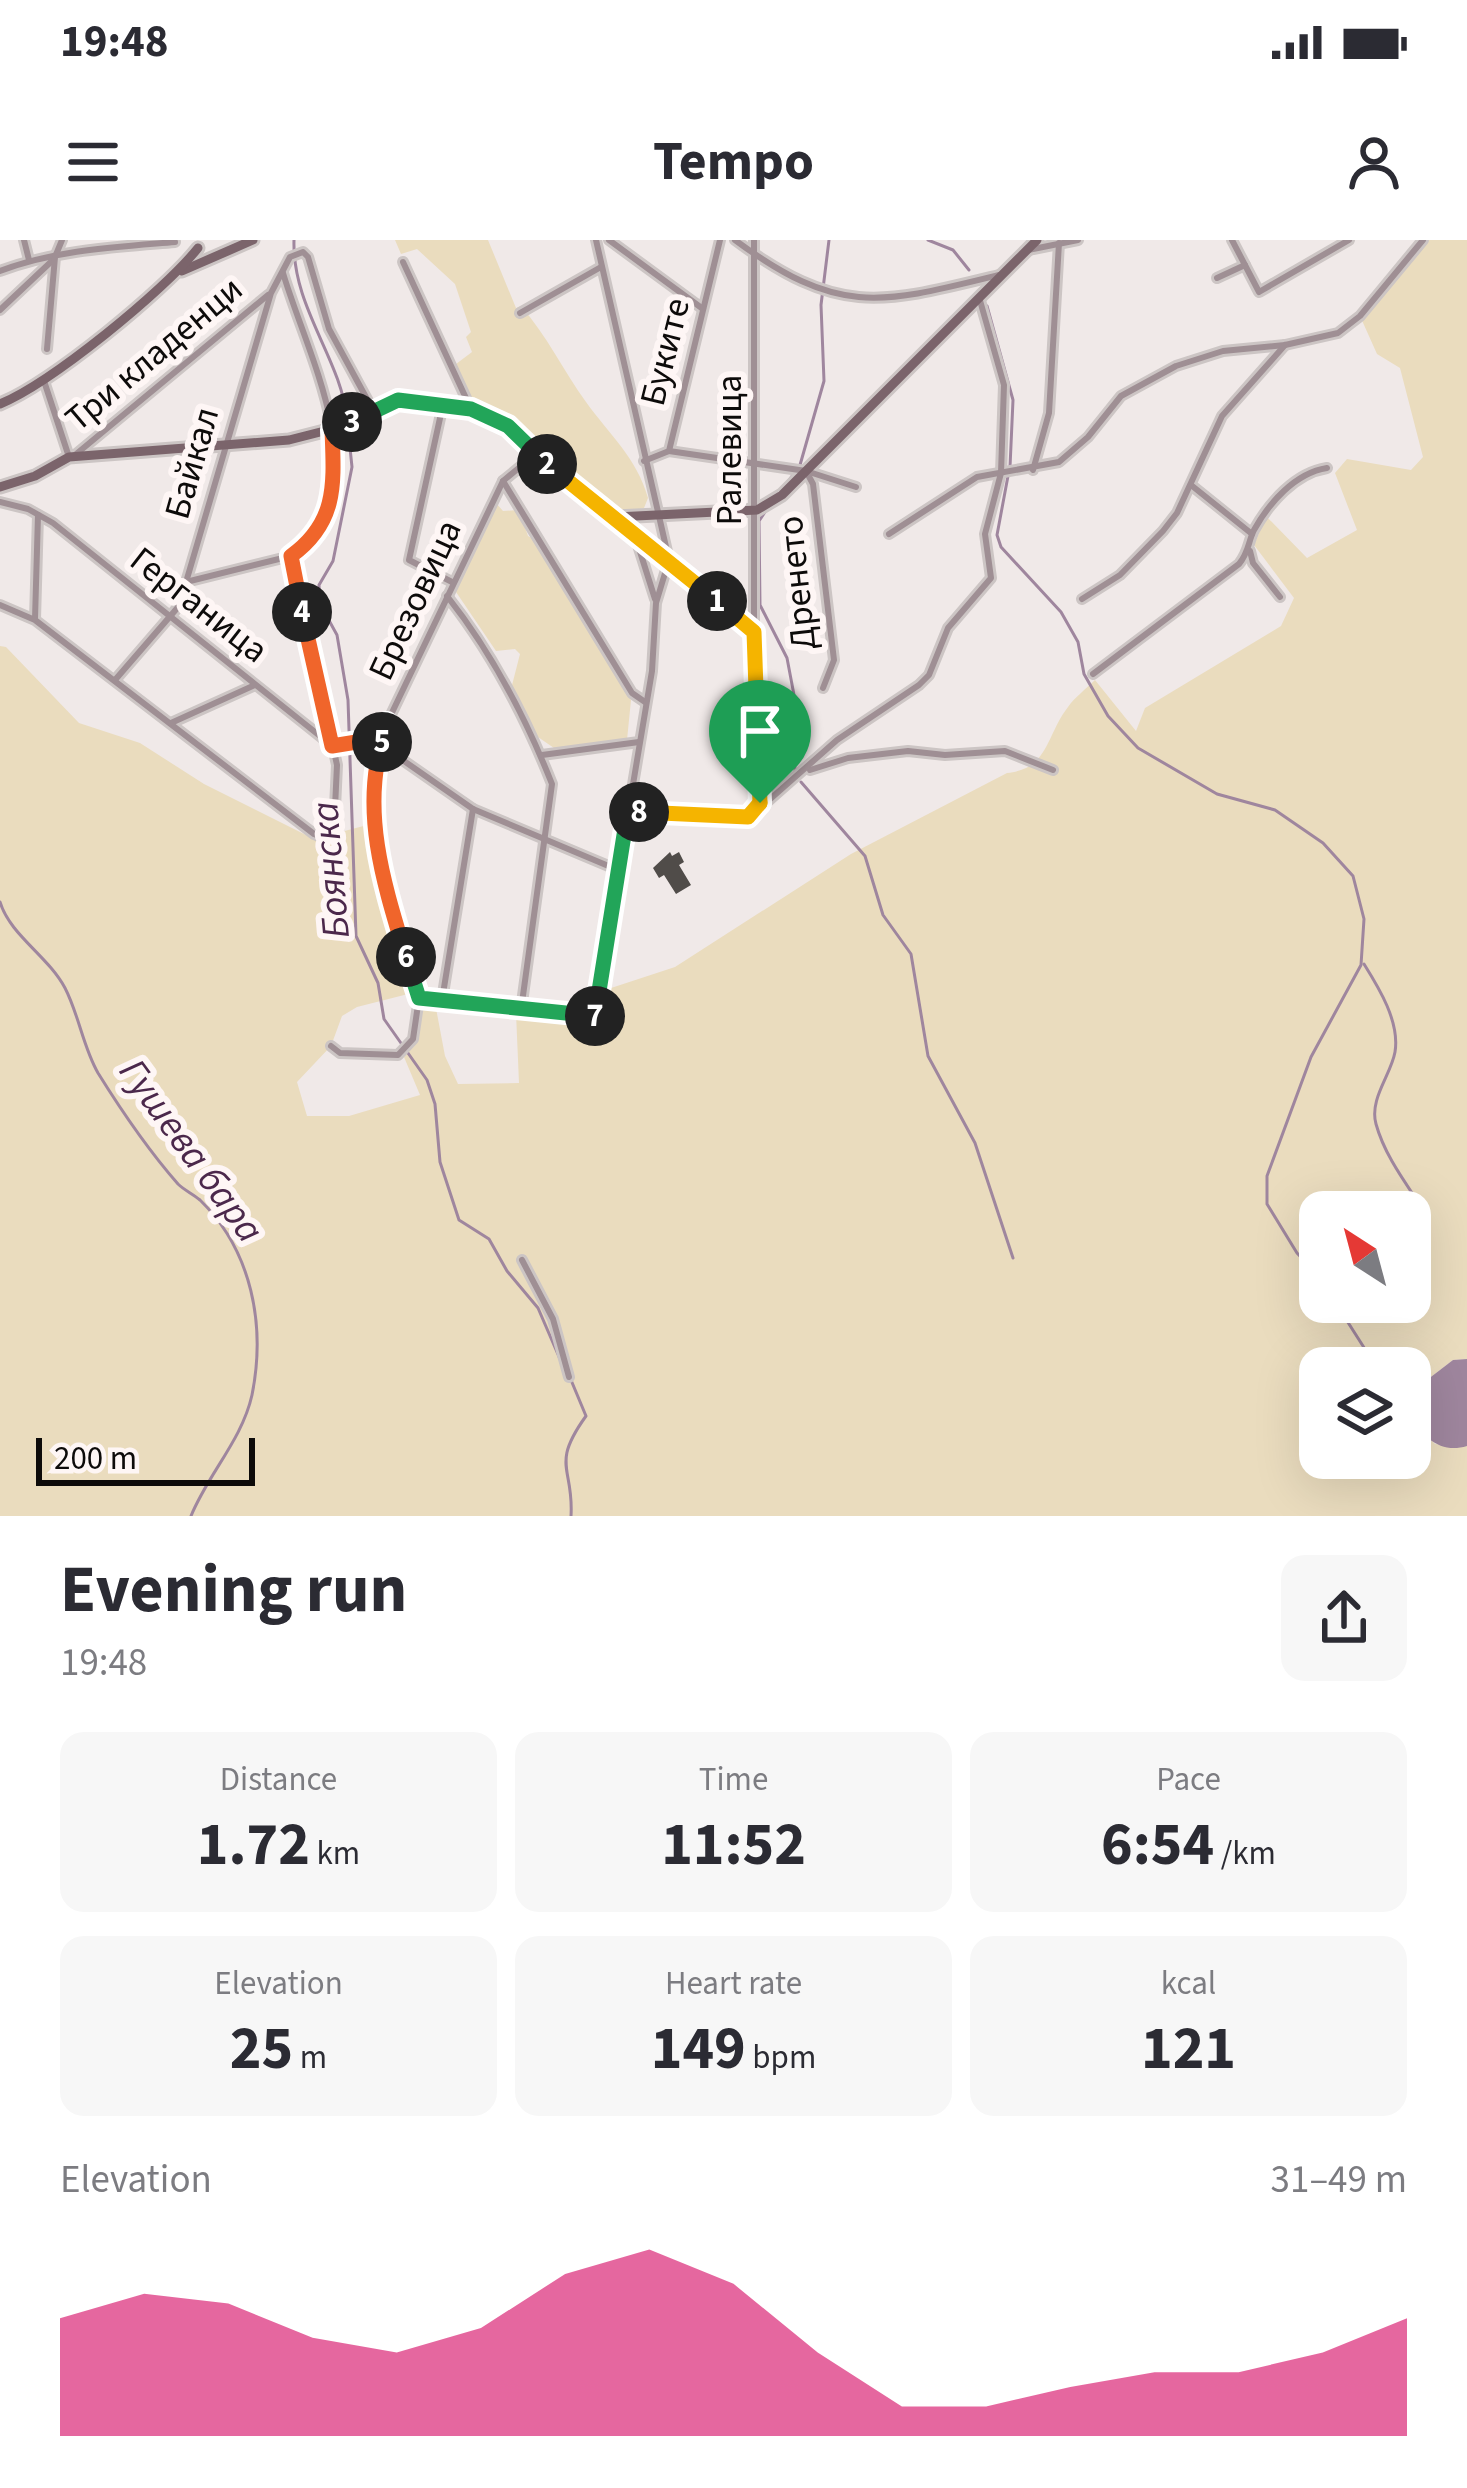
<!DOCTYPE html>
<html lang="en">
<head>
<meta charset="utf-8">
<style>
	:root { --surface:#fff; --page:#f7f7f7; --text:#2b2b33; --muted:#7c7c81; --accent:#db2777 }
	body { margin:0; font-family:"Source Sans 3",sans-serif; background:var(--page); color:var(--text); height:100vh; display:flex; flex-direction:column; font-size:45px; white-space:nowrap }
	* { box-sizing:border-box; margin:0 }
	p { font-size:39px; color:var(--muted) }
	.icon { flex:none; width:66px; height:66px; fill:none; stroke:currentColor; stroke-width:2; stroke-linecap:round; stroke-linejoin:round }
	.map { position:relative; height:1276px; overflow:hidden }
	.sheet { display:flex; flex-direction:column; background:var(--surface); flex:1 }
	.sheet>* { flex:none }
	.needle { width:78px; rotate:324deg }
	.fabs { position:absolute; left:1299px; top:951px; display:grid; gap:24px }
	.fabs a { display:grid; place-items:center; width:132px; height:132px; border-radius:24px; background:var(--surface); box-shadow:0 12px 48px #0002; font-size:60px }
	.scale { position:absolute; left:36px; bottom:30px; width:219px; box-sizing:border-box; padding-left:12px; border:6px solid #0d0b0a; border-top:0; font-size:33px; line-height:42px; white-space:nowrap; color:#0d0b0a; -webkit-text-stroke:9px #fef6f5; paint-order:stroke }
	.pin { position:absolute; display:grid; place-items:center; width:102px; height:102px; color:#fff; margin:-123px -51px; border-radius:50% 50% 50% 0; rotate:-45deg; box-shadow:0 0 12px #0007 }
	.pin .icon { rotate:45deg }
	.km { position:absolute; width:60px; height:60px; margin:-30px; border-radius:50%; background:#222; color:#fff; font-size:33px; line-height:60px; text-align:center }
	.round { display:grid; place-items:center; flex:none; width:126px; height:126px; border-radius:24px; background:var(--page) }
	.summary { display:flex; align-items:center; justify-content:space-between; height:204px; padding:0 60px }
	h1 { font-size:66px; font-weight:700; line-height:90px }
	.figures { display:grid; grid-template-columns:repeat(3,1fr); gap:18px; height:204px; padding:12px 60px }
	.figures div { display:grid; align-content:center; border-radius:24px; background:var(--page); text-align:center }
	.figures b { font-size:60px; font-weight:700 }
	.figures small { font-size:33px; font-weight:400 }
	.figures p { font-size:33px }
	.chart { height:336px; padding:24px 60px }
	.chart p { display:flex; justify-content:space-between }
	.chart svg { width:100%; height:216px; margin-top:12px; fill:var(--accent); opacity:.7 }
	.status { display:flex; justify-content:space-between; align-items:center; height:84px; padding:0 60px; background:var(--surface); direction:ltr }
	.status svg { height:33px; fill:currentColor }
	header { display:flex; justify-content:space-between; align-items:center; height:156px; padding:0 60px; background:var(--surface); font-size:54px; font-weight:700 }
	.map>svg:first-child { display:block }
	.green { fill:#eadcbe; fill-rule:evenodd }
	.water { fill:#9f869e }
	.lines { fill:none; stroke-linecap:round; stroke-linejoin:round }
	.stream { stroke:#9f869e; stroke-width:3 }
	.building { fill:#504c49 }
	.street-casing { stroke:#ccc5c4; stroke-width:12 }
	.secondary-casing { stroke:#ccc5c4; stroke-width:15 }
	.street { stroke:#9f8f94; stroke-width:6 }
	.secondary { stroke:#7b646b; stroke-width:9 }
	.split-1-casing { stroke:#fff; stroke-width:24 }
	.split-2-casing { stroke:#fff; stroke-width:24 }
	.split-3-casing { stroke:#fff; stroke-width:24 }
	.split-4-casing { stroke:#fff; stroke-width:24 }
	.split-5-casing { stroke:#fff; stroke-width:24 }
	.split-6-casing { stroke:#fff; stroke-width:24 }
	.split-7-casing { stroke:#fff; stroke-width:24 }
	.split-8-casing { stroke:#fff; stroke-width:24 }
	.split-9-casing { stroke:#fff; stroke-width:24 }
	.split-1 { stroke:#f5b400; stroke-width:15 }
	.split-2 { stroke:#f5b400; stroke-width:15 }
	.split-3 { stroke:#22a559; stroke-width:15 }
	.split-4 { stroke:#f0652b; stroke-width:15 }
	.split-5 { stroke:#f0652b; stroke-width:15 }
	.split-6 { stroke:#f0652b; stroke-width:15 }
	.split-7 { stroke:#22a559; stroke-width:15 }
	.split-8 { stroke:#22a559; stroke-width:15 }
	.split-9 { stroke:#f5b400; stroke-width:15 }
	.labels { text-anchor:middle; dominant-baseline:central; stroke-width:12; stroke-linejoin:round; paint-order:stroke }
	.street-label { font-size:36px; fill:#0d0b0a; stroke:#fef6f5 }
	.water-label { font-size:39px; font-style:italic; fill:#4b284b; stroke:#fef6f5 }
</style>
</head>
<body>
<div class="status"><b>19:48</b><svg viewBox="0 0 49 12"><path d="M0 12V9h3v3zM5 12V6h3v6zM10 12V3h3v9zM15 12V0h3v12zM26 1h20v11H26zM47 4h2v5h-2z"/></svg></div>
<header><svg class="icon" aria-label="menu" viewBox="0 0 24 24"><path d="M4 6h16M4 12h16M4 18h16"/></svg>Tempo<svg class="icon" aria-label="person" viewBox="0 0 24 24"><circle cx="12" cy="8" r="4"/><path d="M4 21q1-7 8-7t8 7"/></svg></header>
<div class="map">
<svg width="1467" height="1276" viewBox="0 0 1467 1276">
	<rect width="100%" height="100%" fill="#f0e9e8"/>
	<!-- green -->
	<g class="green">
		<path d="M395 0H488L516 68 521 66C547 96 563 130 586 162 609 194 637 218 648 258L644 268 626 272 604 263 520 188 472 160 456 124 472 112 466 97 471 92 455 44 417 9 401 14Z"/>
		<path d="M1423 0H1467V1119L1453 1120 1410 1153V1128H1320V1218H1410V1177L1435 1204 1467 1206V1276H0V406L6 407 79 483 140 503 204 544 314 599 375 583 381 634 416 752 357 767 342 776 331 806 297 842 307 876H349L420 855 404 817 419 799 420 763H435L445 816 458 844 519 843 516 773 591 781 599 775 608 749 675 727 851 614 1007 533C1049 529 1046 495 1068 467 1075 457 1086 449 1095 440L1136 491 1145 468 1281 386 1294 358 1254 305 1266 276 1307 318 1357 290 1335 233 1347 219 1411 230 1423 217 1400 128 1377 114 1360 76ZM1320 972H1410V1062H1320Z"/>
		<path d="M496 263 503 271 519 270 528 296 537 301 631 460 627 500 554 508 535 495 510 453 520 414 515 409 496 411 456 352Z"/>
	</g>
	<!-- water -->
	<path class="water" d="M1467 1119V1206C1441 1214 1424 1198 1410 1177V1153L1453 1120Z"/>
	<g class="lines">
		<!-- stream -->
		<g class="stream">
			<path d="M294 0C292 68 341 118 347 179"/>
			<path d="M928 0 953 10 969 30"/>
			<path d="M987 66 1013 160 1010 227"/>
			<path d="M348 189 352 227 333 321 319 345 320 364 337 395 348 460 356 696 378 743 384 779 427 840 435 864 440 922 459 980 489 999 507 1031 538 1068 563 1126"/>
			<path d="M800 225 824 141 821 65 829 0"/>
			<path d="M1008 236 997 295 1001 307 1061 372 1078 402 1084 434 1108 476 1138 508 1217 554 1275 570 1323 603 1353 636 1364 679 1361 725 1311 817 1267 936V964L1297 1013 1320 1037"/>
			<path d="M784 247 793 235"/>
			<path d="M765 272 759 281 760 365 787 418 794 455 795 531"/>
			<path d="M801 542 865 616 883 675 911 714 928 816 975 903 1013 1018"/>
			<path d="M0 662C10 695 48 716 65 748 79 775 83 807 98 833 121 870 149 911 178 944 184 950 193 954 200 960 252 1011 266 1085 252 1155 242 1200 208 1234 191 1276"/>
			<path d="M1364 724C1379 748 1400 782 1395 812 1391 835 1369 859 1376 884 1385 917 1408 946 1426 974"/>
			<path d="M1335 1062 1377 1128"/>
			<path d="M571 1276C574 1227 550 1226 586 1176L571 1140"/>
		</g>
	</g>
	<!-- building -->
	<path class="building" d="M670 612 672 616 679 612 684 622 679 625 691 645 676 654 664 635 659 638 653 628Z"/>
	<g class="lines">
		<!-- street casing -->
		<g class="street-casing">
			<g id="street">
				<path d="M24 0 29 20"/>
				<path d="M609 0 703 69"/>
				<path d="M735 0C839 77 881 64 999 35"/>
				<path d="M754 0V393L760 563"/>
				<path d="M1232 0 1259 52 1349 0"/>
				<path d="M1028 10 1078 0"/>
				<path d="M403 22 471 169"/>
				<path d="M0 31C55 10 116 7 175 2"/>
				<path d="M1217 38 1245 25"/>
				<path d="M0 70 54 19"/>
				<path d="M520 73 601 27"/>
				<path d="M47 109 55 17 62 0"/>
				<path d="M44 141 69 217"/>
				<path d="M442 169 409 320 452 342"/>
				<path d="M669 211 806 231 856 247"/>
				<path d="M75 215 268 55"/>
				<path d="M644 221 669 211 720 0"/>
				<path d="M1033 230 1049 173 1059 3"/>
				<path d="M806 231 813 244 834 420 823 448"/>
				<path d="M503 241 632 453 645 462"/>
				<path d="M1191 245 1252 294"/>
				<path d="M0 262 28 269 53 283 330 504"/>
				<path d="M616 277 636 299 655 359"/>
				<path d="M889 294 977 237 1059 222 1088 197 1121 156 1176 126 1223 111 1285 105 1338 93 1360 76 1423 0"/>
				<path d="M636 299 669 320 754 391"/>
				<path d="M1250 311 1253 323 1280 357"/>
				<path d="M186 342 291 316"/>
				<path d="M447 356C493 414 525 476 552 544L521 770"/>
				<path d="M1082 359 1120 335 1163 291 1177 273 1222 176 1285 105"/>
				<path d="M0 365 35 380 314 594 324 598 334 589 337 525 291 316C304 307 317 299 324 284 359 207 305 107 283 33"/>
				<path d="M35 379 38 275"/>
				<path d="M1093 434 1239 324C1249 312 1248 302 1254 290 1269 263 1295 233 1327 228"/>
				<path d="M115 440 179 366 271 53 290 17 303 12 308 17 329 89 374 172"/>
				<path d="M171 483 255 445"/>
				<path d="M381 505 473 569 618 630"/>
				<path d="M332 506 375 498 384 489"/>
				<path d="M542 515 639 502"/>
				<path d="M810 530 848 518 908 511 945 515 1005 511 1053 530"/>
				<path d="M628 570 751 576 837 500 919 445 929 435 948 388 991 338 985 294 1001 233 1004 145 979 57"/>
				<path d="M419 758 594 777 652 431 656 363 669 320 596 0"/>
				<path d="M419 758 381 634 372 559 375 527 387 483 503 241 537 213"/>
				<path d="M442 760 473 569"/>
				<path d="M331 806 340 813 398 815 413 799 419 758"/>
				<path d="M522 1020 553 1079 569 1137"/>
			</g>
		</g>
		<!-- secondary casing -->
		<g class="secondary-casing">
			<g id="secondary">
				<path d="M182 31 253 0"/>
				<path d="M0 164C51 143 164 51 198 8"/>
				<path d="M0 247 35 236 69 217 289 200 340 187 398 160 493 176 616 277 757 270 782 255 1037 0"/>
			</g>
		</g>
		<!-- street -->
		<use href="#street" class="street"/>
		<!-- secondary -->
		<use href="#secondary" class="secondary"/>
	</g>
	<g class="lines">
		<!-- split-1 casing -->
		<g class="split-1-casing">
			<path id="split-1" d="M717 361 754 392 760 563"/>
		</g>
		<!-- split-2 casing -->
		<g class="split-2-casing">
			<path id="split-2" d="M547 224 717 361"/>
		</g>
		<!-- split-3 casing -->
		<g class="split-3-casing">
			<path id="split-3" d="M352 182 398 160 471 169 508 186 547 224"/>
		</g>
		<!-- split-4 casing -->
		<g class="split-4-casing">
			<path id="split-4" d="M302 372 291 316C338 282 334 243 332 190L352 182"/>
		</g>
		<!-- split-5 casing -->
		<g class="split-5-casing">
			<path id="split-5" d="M302 372 332 506 375 499 387 483 382 502"/>
		</g>
		<!-- split-6 casing -->
		<g class="split-6-casing">
			<path id="split-6" d="M382 502C361 575 385 647 406 717"/>
		</g>
		<!-- split-7 casing -->
		<g class="split-7-casing">
			<path id="split-7" d="M406 717 419 758 595 776"/>
		</g>
		<!-- split-8 casing -->
		<g class="split-8-casing">
			<path id="split-8" d="M595 776 628 570 639 572"/>
		</g>
		<!-- split-9 casing -->
		<g class="split-9-casing">
			<path id="split-9" d="M639 572 748 577 760 563"/>
		</g>
		<!-- split-1 -->
		<use href="#split-1" class="split-1"/>
		<!-- split-2 -->
		<use href="#split-2" class="split-2"/>
		<!-- split-3 -->
		<use href="#split-3" class="split-3"/>
		<!-- split-4 -->
		<use href="#split-4" class="split-4"/>
		<!-- split-5 -->
		<use href="#split-5" class="split-5"/>
		<!-- split-6 -->
		<use href="#split-6" class="split-6"/>
		<!-- split-7 -->
		<use href="#split-7" class="split-7"/>
		<!-- split-8 -->
		<use href="#split-8" class="split-8"/>
		<!-- split-9 -->
		<use href="#split-9" class="split-9"/>
	</g>
	<g class="labels">
		<!-- street labels -->
		<g class="street-label">
			<text transform="translate(665 112) rotate(-76)">Буките</text>
			<text transform="translate(154 114) rotate(-40)">Три кладенци</text>
			<text transform="translate(729 210) rotate(-90)">Ралевица</text>
			<text transform="translate(192 223) rotate(-74)">Байкал</text>
			<text transform="translate(797 343) rotate(-96)">Дренето</text>
			<text transform="translate(415 360) rotate(-65)">Брезовица</text>
			<text transform="translate(199 365) rotate(38)">Герганица</text>
		</g>
		<!-- water labels -->
		<g class="water-label">
			<text transform="translate(331 630) rotate(-95)">Боянска</text>
			<text transform="translate(191 911) rotate(54)">Гушева бара</text>
		</g>
	</g>
</svg>
<div class="fabs">
<a><svg class="needle" viewBox="-14 -14 28 28"><path d="M0-13l5 13h-10z" fill="#e53935"/><path d="M0 13l5-13h-10z" fill="#7c7c81"/></svg></a>
<a><svg class="icon" aria-label="layers" viewBox="0 0 24 24"><path d="M12 4l9 5-9 5-9-5zM3 14l9 5 9-5"/></svg></a>
</div>
<div class="scale">200 m</div>
<div class="pin" style="left:760px;top:563px;background:#1e9e55"><svg class="icon" aria-label="arrive" viewBox="0 0 24 24"><path d="M6 21V4h12l-3 4 3 4H6"/></svg></div>
<b class="km" style="left:717px;top:361px">1</b>
<b class="km" style="left:547px;top:224px">2</b>
<b class="km" style="left:352px;top:182px">3</b>
<b class="km" style="left:302px;top:372px">4</b>
<b class="km" style="left:382px;top:502px">5</b>
<b class="km" style="left:406px;top:717px">6</b>
<b class="km" style="left:595px;top:776px">7</b>
<b class="km" style="left:639px;top:572px">8</b>
</div>
<section class="sheet">
<div class="summary"><div><h1>Evening run</h1><p>19:48</p></div><a class="round"><svg class="icon" aria-label="share" viewBox="0 0 24 24"><path d="M12 15V3M7 8l5-5 5 5M5 13v7h14v-7"/></svg></a></div>
<div class="figures">
<div><p>Distance</p><b>1.72<small> km</small></b></div>
<div><p>Time</p><b>11:52</b></div>
<div><p>Pace</p><b>6:54<small> /km</small></b></div>
</div>
<div class="figures">
<div><p>Elevation</p><b>25<small> m</small></b></div>
<div><p>Heart rate</p><b>149<small> bpm</small></b></div>
<div><p>kcal</p><b>121</b></div>
</div>
<div class="chart"><p><span>Elevation</span>31–49 m</p>
<svg viewBox="0 0 160 44" preserveAspectRatio="none"><path d="M0 44V20L10 15L20 17L30 24L40 27L50 22L60 11L70 6L80 13L90 27L100 38L110 38L120 34L130 31L140 31L150 27L160 20V44z"/></svg>
</div>
</section>
</body>
</html>
